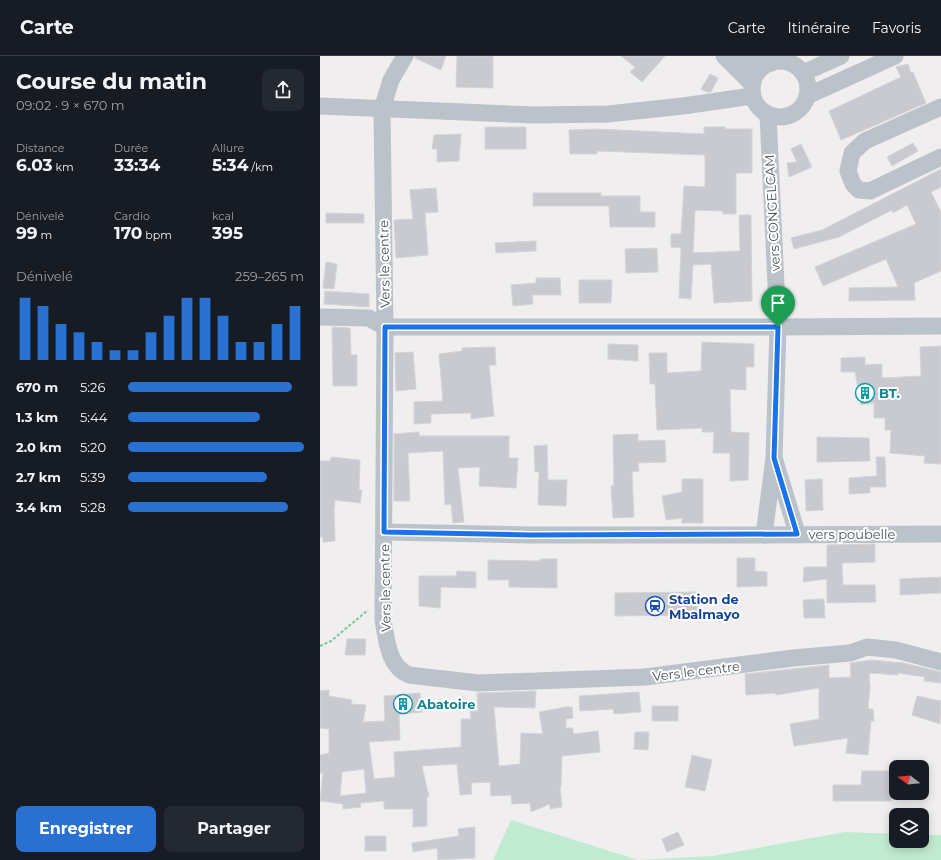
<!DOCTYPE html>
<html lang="fr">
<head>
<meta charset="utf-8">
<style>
	:root { --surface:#171b24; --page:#242831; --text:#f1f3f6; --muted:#9ea1a6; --line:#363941; --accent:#2970d0 }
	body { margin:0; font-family:Montserrat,sans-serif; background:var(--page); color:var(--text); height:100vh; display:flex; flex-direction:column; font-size:15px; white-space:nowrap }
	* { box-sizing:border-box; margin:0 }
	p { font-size:13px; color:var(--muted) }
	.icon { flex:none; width:22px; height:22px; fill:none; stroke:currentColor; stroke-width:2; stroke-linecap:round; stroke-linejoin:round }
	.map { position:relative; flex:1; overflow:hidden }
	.sheet { display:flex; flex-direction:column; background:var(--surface); width:320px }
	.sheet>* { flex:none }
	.needle { width:26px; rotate:286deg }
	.fabs { position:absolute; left:569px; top:704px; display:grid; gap:8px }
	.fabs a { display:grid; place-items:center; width:40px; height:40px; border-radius:8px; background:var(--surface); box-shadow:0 2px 10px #0003; font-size:20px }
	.pin { position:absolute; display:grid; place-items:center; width:34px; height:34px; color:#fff; margin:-41px -17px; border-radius:50% 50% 50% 0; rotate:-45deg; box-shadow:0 0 4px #0007 }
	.pin .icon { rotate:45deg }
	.round { display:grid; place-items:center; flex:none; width:42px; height:42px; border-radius:8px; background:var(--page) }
	.head { display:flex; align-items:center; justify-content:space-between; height:68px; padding:0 16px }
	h1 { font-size:22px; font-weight:700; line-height:30px }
	.stats { display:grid; grid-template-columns:repeat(3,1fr); gap:6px; height:68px; padding:4px 16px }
	.stats div { display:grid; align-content:center }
	.stats b { font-size:17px; font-weight:700 }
	.stats small { font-size:11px; font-weight:400 }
	.stats p { font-size:11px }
	.chart { height:112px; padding:8px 16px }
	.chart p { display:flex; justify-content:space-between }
	.chart svg { width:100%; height:72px; margin-top:4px; stroke:var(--accent); stroke-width:6 }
	.button { display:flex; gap:8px; margin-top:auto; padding:8px 16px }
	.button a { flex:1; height:46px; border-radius:8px; background:var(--accent); color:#fff; font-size:16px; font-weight:700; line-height:46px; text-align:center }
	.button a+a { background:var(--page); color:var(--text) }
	ul { padding:0 16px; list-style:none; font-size:13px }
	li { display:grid; grid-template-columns:64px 48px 1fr; align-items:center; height:30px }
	li i { height:10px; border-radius:5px; background:var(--accent) }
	header { display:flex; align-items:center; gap:24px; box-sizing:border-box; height:56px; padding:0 20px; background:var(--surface); border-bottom:1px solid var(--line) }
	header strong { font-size:19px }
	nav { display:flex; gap:22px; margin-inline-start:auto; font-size:14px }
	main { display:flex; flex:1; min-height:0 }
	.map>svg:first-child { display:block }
	.green { fill:#c0ebd1 }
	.building { fill:#c9cad0; stroke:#d3d4d9; fill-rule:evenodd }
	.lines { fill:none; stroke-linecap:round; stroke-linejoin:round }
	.path { stroke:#7bc5a1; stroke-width:2; stroke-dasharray:3 2; stroke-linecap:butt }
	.minor { stroke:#bbc2ca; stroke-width:17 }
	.route-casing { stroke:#fff; stroke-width:8 }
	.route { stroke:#1a73e8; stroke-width:5 }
	.labels { text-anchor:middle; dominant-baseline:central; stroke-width:4; stroke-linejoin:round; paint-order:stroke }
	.street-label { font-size:13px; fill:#48515a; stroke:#fff }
	.culture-label { font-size:13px; font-weight:bold; fill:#0d838f; stroke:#fff; text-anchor:start }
	.transit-label { font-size:13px; font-weight:bold; fill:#164399; stroke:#fff; text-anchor:start }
</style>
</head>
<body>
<header>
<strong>Carte</strong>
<nav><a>Carte</a><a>Itinéraire</a><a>Favoris</a></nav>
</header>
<main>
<section class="sheet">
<div class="head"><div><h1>Course du matin</h1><p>09:02 · 9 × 670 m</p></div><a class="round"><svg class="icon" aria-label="share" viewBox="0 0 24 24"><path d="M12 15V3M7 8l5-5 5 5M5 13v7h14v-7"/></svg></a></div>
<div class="stats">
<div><p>Distance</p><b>6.03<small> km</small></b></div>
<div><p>Durée</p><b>33:34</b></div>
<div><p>Allure</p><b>5:34<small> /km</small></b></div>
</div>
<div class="stats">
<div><p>Dénivelé</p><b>99<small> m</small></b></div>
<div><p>Cardio</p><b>170<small> bpm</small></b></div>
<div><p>kcal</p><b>395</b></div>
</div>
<div class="chart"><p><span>Dénivelé</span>259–265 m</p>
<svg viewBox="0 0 160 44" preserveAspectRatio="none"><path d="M5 44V6M15 44V11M25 44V22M35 44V27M45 44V33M55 44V38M65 44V38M75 44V27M85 44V17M95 44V6M105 44V6M115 44V17M125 44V33M135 44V33M145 44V22M155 44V11"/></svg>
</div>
<ul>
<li><b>670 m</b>5:26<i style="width:93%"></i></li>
<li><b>1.3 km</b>5:44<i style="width:75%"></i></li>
<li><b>2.0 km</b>5:20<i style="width:100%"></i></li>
<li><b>2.7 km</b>5:39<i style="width:79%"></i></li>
<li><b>3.4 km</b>5:28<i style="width:91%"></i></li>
</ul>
<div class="button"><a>Enregistrer</a><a>Partager</a></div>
</section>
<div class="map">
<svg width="621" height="804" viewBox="0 0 621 804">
	<rect width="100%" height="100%" fill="#f0eeee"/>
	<!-- green -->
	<path class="green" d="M191 764 318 804 393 800 525 776 576 778V785H602V779H621V804H173Z"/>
	<!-- building -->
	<g class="building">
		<path d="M95 0H126L121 14 95 2Z"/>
		<path d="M137 0H173V32L136 31Z"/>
		<path d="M301 0H345L322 26 310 16 315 11Z"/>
		<path d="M588 8 591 17 593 16 606 47 521 84 509 55 581 21 576 11Z"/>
		<path d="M390 18 398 22 391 36H387L381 33Z"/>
		<rect x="165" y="71" width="41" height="22"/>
		<path d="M384 71H405V73H432V117H416V158H403V155L375 154 373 197 420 195 419 159H431L432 245 394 247 391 208 373 209 371 243 359 242 361 192 351 191V178H361L364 130 385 131V99L277 95V98H250L249 74 277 73 384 78Z"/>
		<path d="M141 78 139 105 117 106V93H112L114 79Z"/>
		<path d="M593 87 598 95 572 110 567 101Z"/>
		<path d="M481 88 492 111 469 121 467 107 477 106 471 93Z"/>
		<path d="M621 113V131L611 136 621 156V215L594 227 595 244 529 245V232L578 231 566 203 503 230 495 211 596 168 587 149 573 157 572 154 519 181 474 193 471 182 502 174Z"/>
		<path d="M116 132 118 156 105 157 108 199 76 202 74 164 93 163 90 134Z"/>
		<path d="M213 137H281V140H320V156H335V171H290L289 150H213Z"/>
		<path d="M6 157 44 158V167H6Z"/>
		<path d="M216 185V195L176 197 175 187Z"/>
		<path d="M337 192 338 216 306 217 305 193Z"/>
		<path d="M6 206 17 208 14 233 3 232Z"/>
		<path d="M216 222H240L241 239H212L213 248 193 250 191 229 216 227Z"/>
		<path d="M259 224H292L291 247H259Z"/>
		<path d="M5 235 49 238V251L4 248Z"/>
		<path d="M12 271 30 272 31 299H37V330H13Z"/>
		<path d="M382 286 434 288V311H426V334L410 333 411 376 429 377 428 424 410 425V397H393L394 376H382V372L337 374 335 328H330L329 297H347V317L381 315Z"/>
		<path d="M288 288 318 289V305L288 303Z"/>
		<path d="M621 290V408L604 407 605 400 570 397 571 374H565V362H554V347L541 349 535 316H521V302L545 301V309L562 308V322L601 320 600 291Z"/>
		<path d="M175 291 176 309H169L174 360 151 363V357L111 358V367L94 368V346L123 345 119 298 142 295V292Z"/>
		<path d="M93 296 96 333 76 335 75 297Z"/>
		<path d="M99 376V380H189V402H198L196 432 159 430 160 411 138 412 144 466 133 467 131 448 125 449 123 395 88 397 90 445H74V378Z"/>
		<path d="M318 378V385L345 384 346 406 318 407 319 415 312 416 314 461 293 462 291 430H294L293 379Z"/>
		<path d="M497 381 549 382 550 405 497 406Z"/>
		<path d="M227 389 228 424H247L246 450 218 449 219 416H215L214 390Z"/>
		<path d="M11 401 40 404 39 434H42L40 447 15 444 14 454 15 485 3 486V481H0V405H10Z"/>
		<path d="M556 401H565L566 431H550V437L529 438V422L557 420Z"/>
		<path d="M362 423H383V467H362V462L346 464 342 440 362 436Z"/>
		<path d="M502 423 503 454 486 455 485 424Z"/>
		<path d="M555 488V506L522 507 523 529H555L556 546 507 547V523L483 526 484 511H507V489Z"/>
		<path d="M417 502H435V515L447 516V530L417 531Z"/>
		<path d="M220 503H237V532L189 531V524H168V504L220 505Z"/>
		<path d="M137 515 156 516V532L121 531 120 552 99 550V520H136Z"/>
		<path d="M621 521V537L580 539V523Z"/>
		<path d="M377 536V559L295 560V537Z"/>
		<path d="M504 543 505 562H484L483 544Z"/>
		<path d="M27 583H46L45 599H25Z"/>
		<path d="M551 604 584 607 621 616V627L604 625 605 621 578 617V619L549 617 550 632 548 653H553L554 665H551L548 699 526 697 528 682 474 690 470 668 499 663V632L456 639 455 637 426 639 425 618 509 609V622L531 621 530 607Z"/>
		<path d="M9 634V640L32 644 31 648 46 649 43 666 65 665 64 640 100 637 102 656 79 658 80 684 49 686 54 723 75 721 74 696 141 691V663H151L150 655H158L157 637 216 635 215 652 174 651 179 710 200 708 201 677 223 678 219 656 246 651H252L253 662 246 663V672H253V678L278 675 280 696 242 700 241 731H240L242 751 230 753V748L211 756 210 747 192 748 191 739 171 740 170 726 151 727 152 738 140 739 137 708 102 710 109 741H107V770L93 771V753H64V745L40 747 41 751 23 753V748L0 745 3 717H0V699L9 697V673L0 672V635ZM44 713 46 737 20 740 22 716Z"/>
		<path d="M319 636 321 656 294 658 293 653 260 655 259 640Z"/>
		<path d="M597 640 621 645 620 668 592 659Z"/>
		<rect x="332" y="650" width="26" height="15"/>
		<path d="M315 676H329L328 694 314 693Z"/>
		<path d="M372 699 392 704 385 735 365 731Z"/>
		<path d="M542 715H571V745H513V729H541Z"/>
		<path d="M155 771V802L118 804 117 792 93 796 92 787 139 780 138 773Z"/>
		<path d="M358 776 364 789 347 796 342 783Z"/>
		<rect x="45" y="780" width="21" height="15"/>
	</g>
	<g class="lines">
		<!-- path -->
		<path class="path" d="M0 590 11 585 48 554"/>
		<!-- minor -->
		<g class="minor">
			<path d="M85 0 71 24 62 53 65 271 63 564C67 585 68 610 89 619L158 627 325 621 473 602 530 597 547 591 576 594 621 606"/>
			<path d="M404 0 432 28"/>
			<path d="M413 0 424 4 451 7"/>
			<circle cx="460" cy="33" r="28"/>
			<path d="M483 17 521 0"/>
			<path d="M487 40 575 0"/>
			<path d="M0 50 214 59 288 58 363 50 432 40"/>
			<path d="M621 51 545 85 532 97 528 115 533 128 539 134 550 135 621 101"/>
			<path d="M0 261 49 262 65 271H458L448 59"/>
			<path d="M455 405 477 477"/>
			<path d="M64 476 212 479H444L454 402 458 271 621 270"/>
			<path d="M444 479 621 478"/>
		</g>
	</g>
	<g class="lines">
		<!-- route casing -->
		<g class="route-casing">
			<path id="route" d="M65 271H458L454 402 477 478 212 479 64 476Z"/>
		</g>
		<!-- route -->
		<use href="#route" class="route"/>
	</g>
	<!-- icons -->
	<defs>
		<g id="building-ring" transform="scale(1)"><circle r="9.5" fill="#fff" stroke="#0f9aa8" stroke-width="1.5"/><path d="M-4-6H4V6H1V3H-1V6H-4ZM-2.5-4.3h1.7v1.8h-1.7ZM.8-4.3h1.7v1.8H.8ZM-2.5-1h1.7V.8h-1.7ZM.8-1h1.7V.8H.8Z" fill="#0f9aa8"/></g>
		<g id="station-ring" transform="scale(1)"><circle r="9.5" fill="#fff" stroke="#1a4fb4" stroke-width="1.5"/><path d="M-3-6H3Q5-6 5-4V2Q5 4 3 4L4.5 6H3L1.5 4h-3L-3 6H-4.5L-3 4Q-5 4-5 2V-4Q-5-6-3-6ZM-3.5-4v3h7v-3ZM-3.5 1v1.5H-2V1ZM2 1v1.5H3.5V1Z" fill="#1a4fb4"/></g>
	</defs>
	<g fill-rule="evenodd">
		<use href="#building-ring" x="545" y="337"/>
		<use href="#station-ring" x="335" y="550"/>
		<use href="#building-ring" x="83" y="648"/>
	</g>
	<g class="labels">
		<!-- street labels -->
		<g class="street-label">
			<text transform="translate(452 157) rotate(-93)">vers CONGELCAM</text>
			<text transform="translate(64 208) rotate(-91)">Vers le centre</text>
			<text x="532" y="478">vers poubelle</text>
			<text transform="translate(65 532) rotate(-91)">Vers le centre</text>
			<text transform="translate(376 615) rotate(-7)">Vers le centre</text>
		</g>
		<!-- culture labels -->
		<g class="culture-label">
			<text x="559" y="337">BT.</text>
			<text x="97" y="648">Abatoire</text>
		</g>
		<!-- transit labels -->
		<g class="transit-label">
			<text x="349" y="543">Station de<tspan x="349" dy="15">Mbalmayo</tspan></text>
		</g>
	</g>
</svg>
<div class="fabs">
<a><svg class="needle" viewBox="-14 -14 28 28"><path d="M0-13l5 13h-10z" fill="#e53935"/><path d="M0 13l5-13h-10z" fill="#9ea1a6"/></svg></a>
<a><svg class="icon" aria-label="layers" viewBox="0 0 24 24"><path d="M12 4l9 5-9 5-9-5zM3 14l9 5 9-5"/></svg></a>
</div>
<div class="pin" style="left:458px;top:271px;background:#1e9e55"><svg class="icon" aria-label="arrive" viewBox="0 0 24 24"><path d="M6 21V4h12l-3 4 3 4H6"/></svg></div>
</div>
</main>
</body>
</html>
